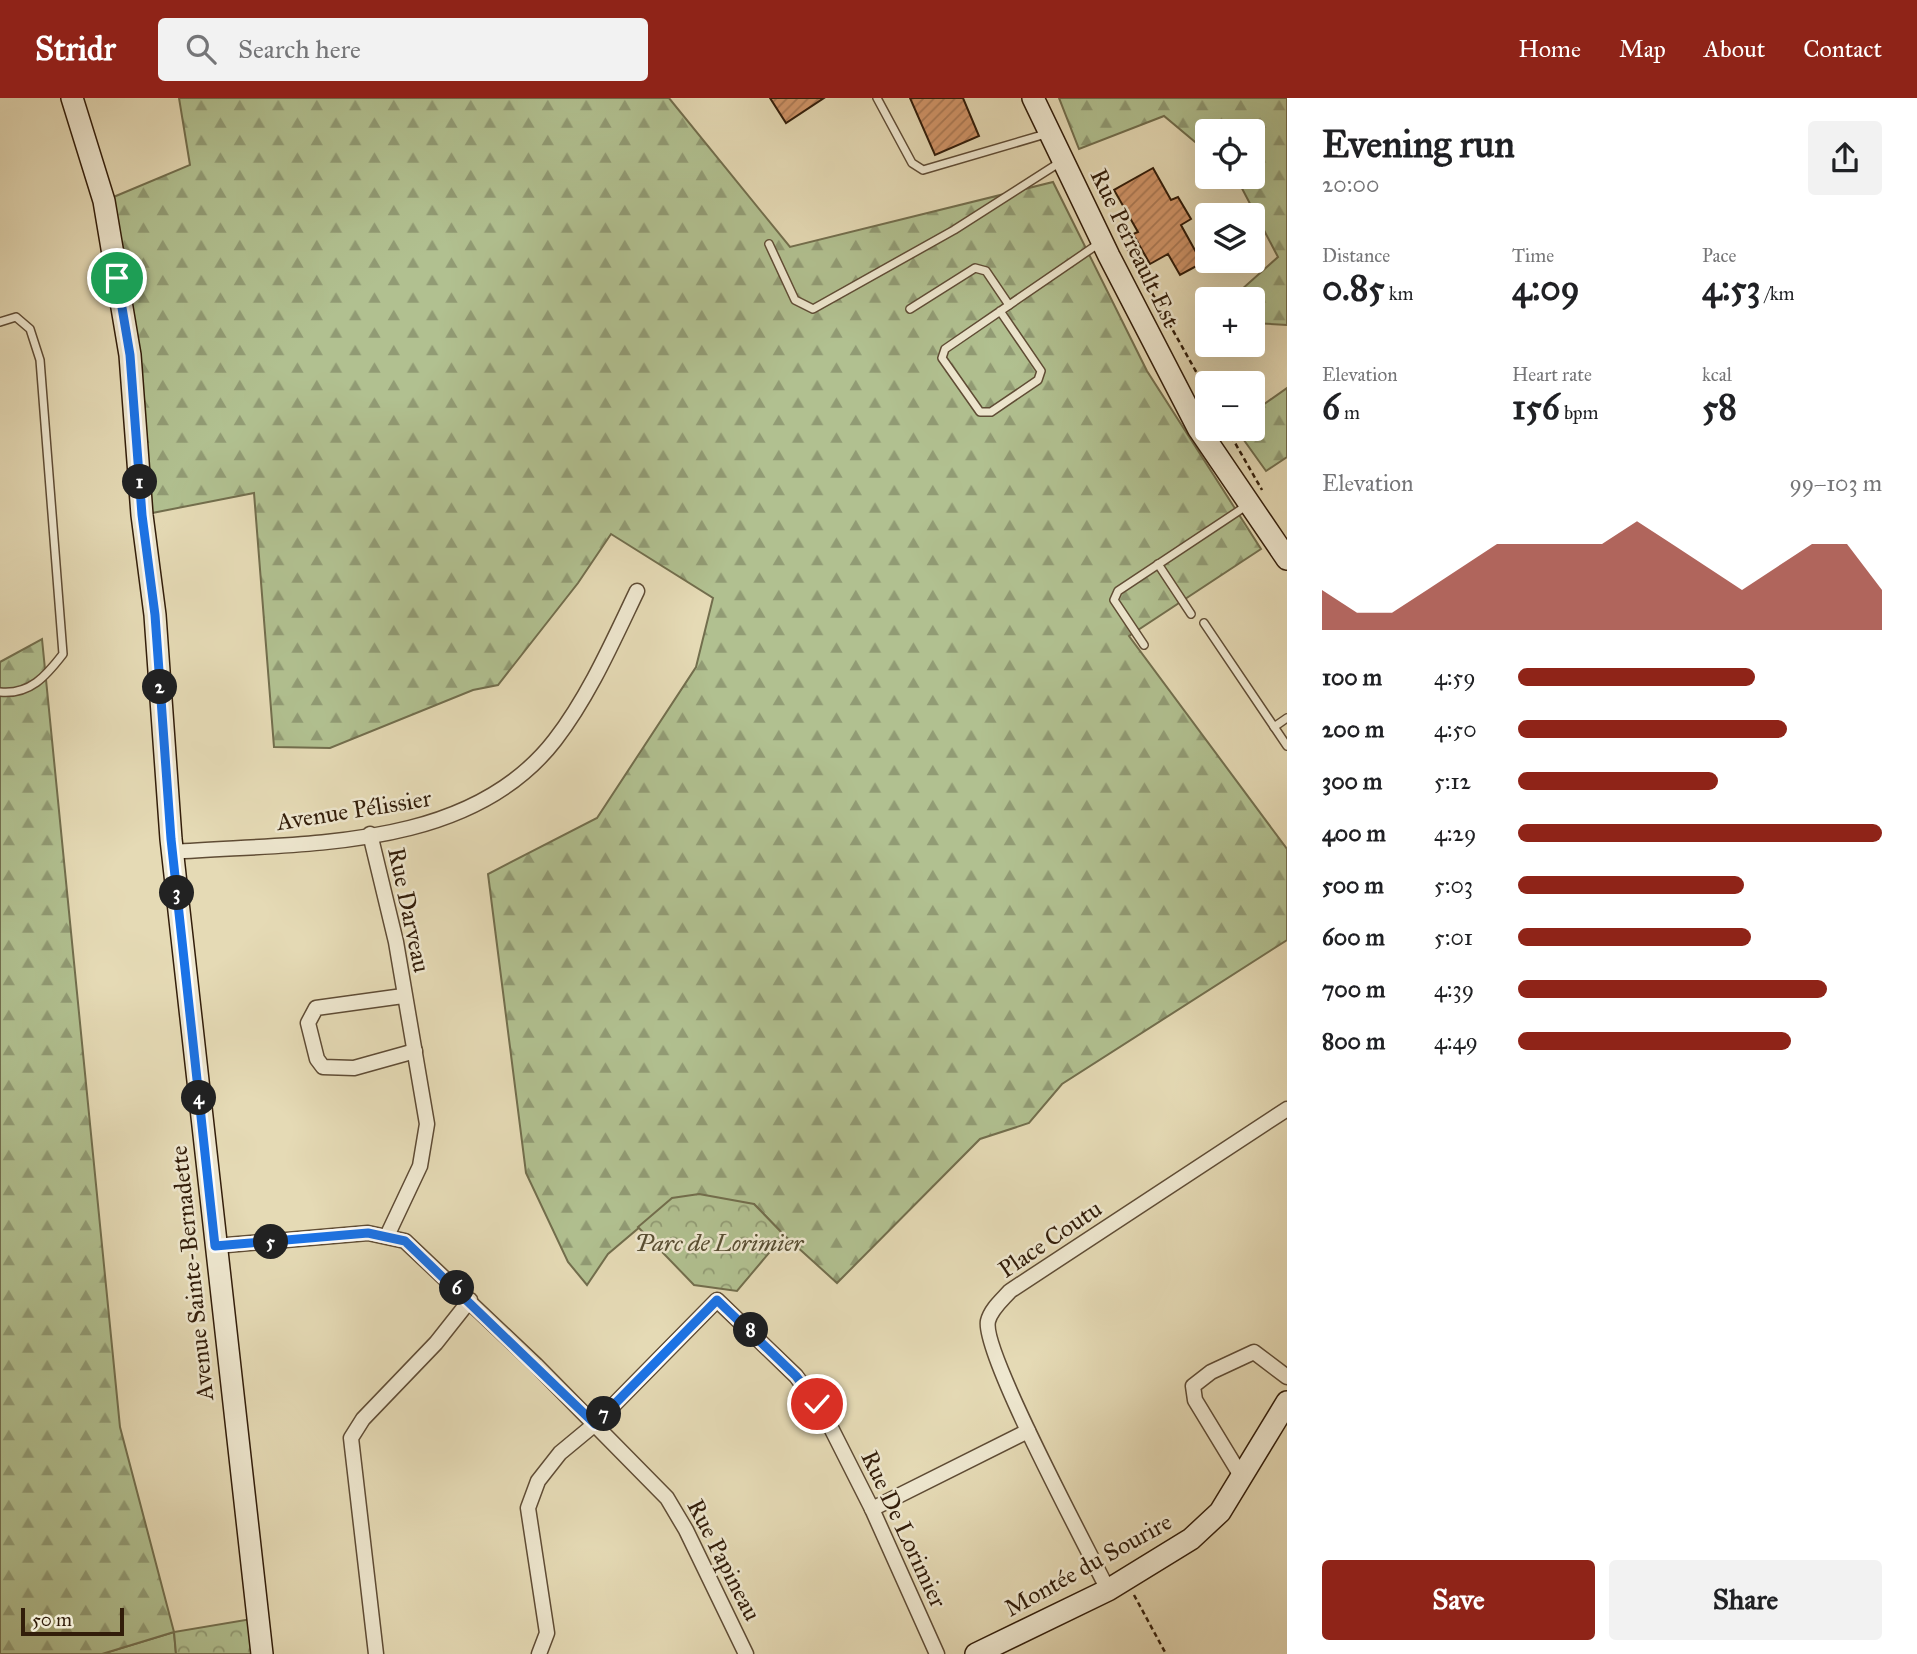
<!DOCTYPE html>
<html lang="en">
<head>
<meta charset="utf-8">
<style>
	:root { --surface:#fff; --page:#f2f2f2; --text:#202124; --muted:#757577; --accent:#8f2418 }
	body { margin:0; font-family:"IM FELL Great Primer",serif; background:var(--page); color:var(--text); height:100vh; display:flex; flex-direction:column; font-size:26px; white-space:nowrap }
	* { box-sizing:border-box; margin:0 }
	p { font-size:23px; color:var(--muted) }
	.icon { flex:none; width:38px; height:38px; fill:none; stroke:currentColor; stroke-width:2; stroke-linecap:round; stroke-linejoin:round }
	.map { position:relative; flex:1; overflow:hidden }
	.details { display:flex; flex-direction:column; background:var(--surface); width:630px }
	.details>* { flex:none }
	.tools { position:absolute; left:1195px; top:21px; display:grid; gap:14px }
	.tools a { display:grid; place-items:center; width:70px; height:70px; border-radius:7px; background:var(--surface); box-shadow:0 7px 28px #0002; font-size:35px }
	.scale { position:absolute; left:21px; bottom:18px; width:103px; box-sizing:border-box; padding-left:7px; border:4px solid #321d0a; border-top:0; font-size:19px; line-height:24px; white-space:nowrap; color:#321d0a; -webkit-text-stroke:5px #eee7cf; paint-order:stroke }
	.pin { position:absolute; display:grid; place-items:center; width:60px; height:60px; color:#fff; margin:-30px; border:4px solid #fff; border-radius:50%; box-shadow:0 2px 7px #0007 }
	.km { position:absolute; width:35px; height:35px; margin:-18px; border-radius:50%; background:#222; color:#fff; font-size:19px; line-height:35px; text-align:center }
	.round { display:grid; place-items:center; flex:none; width:74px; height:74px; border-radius:7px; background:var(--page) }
	.head { display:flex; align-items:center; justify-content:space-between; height:119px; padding:0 35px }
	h1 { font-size:38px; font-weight:800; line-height:52px }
	.stats { display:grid; grid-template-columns:repeat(3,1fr); gap:10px; height:119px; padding:7px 35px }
	.stats div { display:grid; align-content:center }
	.stats b { font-size:35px; font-weight:800 }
	.stats small { font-size:19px; font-weight:400 }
	.stats p { font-size:19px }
	.chart { height:196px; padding:14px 35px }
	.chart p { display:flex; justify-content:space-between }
	.chart svg { width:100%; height:126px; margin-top:7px; fill:var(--accent); opacity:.7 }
	.cta { display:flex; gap:14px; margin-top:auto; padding:14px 35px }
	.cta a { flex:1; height:80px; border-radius:7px; background:var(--accent); color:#fff; font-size:28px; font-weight:800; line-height:80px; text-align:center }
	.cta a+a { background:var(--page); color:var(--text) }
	ul { padding:0 35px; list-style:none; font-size:23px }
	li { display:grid; grid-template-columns:112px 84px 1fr; align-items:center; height:52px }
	li i { height:18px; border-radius:9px; background:var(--accent) }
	header { display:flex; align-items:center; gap:42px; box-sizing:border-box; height:98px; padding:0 35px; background:var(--accent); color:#fff }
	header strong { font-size:33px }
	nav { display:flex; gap:38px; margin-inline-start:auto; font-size:24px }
	.search { width:490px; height:63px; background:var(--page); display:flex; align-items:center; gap:18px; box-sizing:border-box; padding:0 24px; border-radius:7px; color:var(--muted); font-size:26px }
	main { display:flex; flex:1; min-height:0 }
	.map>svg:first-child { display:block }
	.grass { fill:#b1c090; stroke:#726e4d; stroke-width:2 }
	.forest { fill:url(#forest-firs); stroke:#726e4d; stroke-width:2 }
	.park { fill:url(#park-crowns); stroke:#726e4d; stroke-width:2 }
	.building { fill:url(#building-hatch); stroke:#321d0a; stroke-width:2 }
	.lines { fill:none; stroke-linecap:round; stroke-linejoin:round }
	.lane-casing { stroke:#5f4c35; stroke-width:10 }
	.street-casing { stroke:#5f4c35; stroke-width:17 }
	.secondary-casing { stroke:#321d0a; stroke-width:24 }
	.path { stroke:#321d0a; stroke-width:2.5; stroke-dasharray:5 3.5; stroke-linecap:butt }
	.lane { stroke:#eee7cf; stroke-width:7 }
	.street { stroke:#eee7cf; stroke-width:14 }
	.secondary { stroke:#eee7cf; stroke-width:21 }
	.route-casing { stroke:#fff; stroke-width:14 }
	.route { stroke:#1a73e8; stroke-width:9 }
	.labels { text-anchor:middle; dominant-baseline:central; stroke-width:5; stroke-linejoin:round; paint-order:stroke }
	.street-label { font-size:24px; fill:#321d0a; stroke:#eee7cf }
	.park-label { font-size:24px; font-style:italic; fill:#584e32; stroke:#eee7cf }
</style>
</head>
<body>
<header>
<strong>Stridr</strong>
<div class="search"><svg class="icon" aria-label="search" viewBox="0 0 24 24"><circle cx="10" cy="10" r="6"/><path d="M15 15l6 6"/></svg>Search here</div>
<nav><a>Home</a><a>Map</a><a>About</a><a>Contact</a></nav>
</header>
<main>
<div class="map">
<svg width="1287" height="1556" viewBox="0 0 1287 1556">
	<defs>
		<pattern id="forest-firs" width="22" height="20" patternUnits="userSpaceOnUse" patternTransform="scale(1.75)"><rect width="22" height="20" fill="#b1c090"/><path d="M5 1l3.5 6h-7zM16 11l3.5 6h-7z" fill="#919b74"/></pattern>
		<pattern id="park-crowns" width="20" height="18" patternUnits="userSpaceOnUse" patternTransform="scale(1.75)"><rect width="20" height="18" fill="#b1c090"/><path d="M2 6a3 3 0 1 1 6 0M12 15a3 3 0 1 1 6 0" fill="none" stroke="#919b74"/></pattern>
		<pattern id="building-hatch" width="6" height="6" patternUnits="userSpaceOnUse" patternTransform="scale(1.75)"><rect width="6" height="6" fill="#d19569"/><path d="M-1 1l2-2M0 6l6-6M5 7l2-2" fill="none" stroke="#aa7955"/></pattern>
	</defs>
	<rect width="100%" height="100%" fill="#e5dab5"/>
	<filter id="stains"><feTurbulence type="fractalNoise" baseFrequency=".00286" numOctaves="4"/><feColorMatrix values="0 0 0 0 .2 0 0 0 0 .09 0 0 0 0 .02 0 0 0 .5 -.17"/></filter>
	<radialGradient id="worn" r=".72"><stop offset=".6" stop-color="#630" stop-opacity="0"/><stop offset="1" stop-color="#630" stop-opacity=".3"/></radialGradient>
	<!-- grass -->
	<path class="grass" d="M174 1534 176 1556H102Z"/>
	<!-- forest -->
	<g class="forest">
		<path d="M179 0H669L790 149 1053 84 1147 273 1261 451 1129 538 1287 751V842L1062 986 1029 1025 980 1041 837 1185 784 1137 754 1106 647 1123 608 1156 587 1187 568 1164 526 1075 488 776 597 720 696 569 713 500 611 436 578 485 498 587 473 592 330 650 274 649 254 395 142 417 104 103 190 67Z"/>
		<path d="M1059 0H1287V227L1253 225V201L1232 200 1278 159 1236 79H1253V33H1208L1207 54 1164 18 1079 51Z"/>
		<path d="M1287 290V359L1266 373 1236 331H1253V314Z"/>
		<path d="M42 541 120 1329 174 1534 102 1556H0V564Z"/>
	</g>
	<!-- park -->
	<g class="park">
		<path d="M699 1096 754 1106 784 1137 737 1193 694 1187 638 1129 672 1100Z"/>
		<path d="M258 1520 262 1556H176L174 1534Z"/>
	</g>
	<!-- building -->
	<g class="building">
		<path d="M770 0H824L786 25Z"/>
		<path d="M910 0H963L979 38 935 57Z"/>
		<path d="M1153 70 1171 102 1178 99 1191 121 1181 127 1202 165 1180 177 1168 156 1150 166 1133 136 1138 134 1114 92Z"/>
	</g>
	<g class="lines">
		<!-- lane casing -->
		<g class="lane-casing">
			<g id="lane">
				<path d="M877 0 912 65 923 72 1049 35"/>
				<path d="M769 146 795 202 813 211 954 132 1062 63"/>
				<path d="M910 211 975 170 986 173 1009 207"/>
				<path d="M1000 213 1041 273 1038 282 991 314H980L942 260 945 251 1101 144"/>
				<path d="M0 224 16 219 30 231 40 262 63 556C46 578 30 597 0 594"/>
				<path d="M1158 466 1191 516"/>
				<path d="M1204 525 1287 648"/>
				<path d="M1144 547 1114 502 1118 493 1249 406"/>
				<path d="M1274 629 1287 620"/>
			</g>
		</g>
		<!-- street casing -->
		<g class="street-casing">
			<g id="street">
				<path d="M370 736 396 844 427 1026 420 1068 387 1138"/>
				<path d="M173 754C300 744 468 755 555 642 589 598 613 543 637 493"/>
				<path d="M403 898 316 910 308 925 317 961 323 969 354 970 415 953"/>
				<path d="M215 1148 368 1135 405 1143 536 1267 667 1400 686 1432 746 1556"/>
				<path d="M1243 1381 1195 1302 1193 1288 1211 1274 1254 1254 1287 1279"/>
				<path d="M872 1411 1028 1333"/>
				<path d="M1108 1492C1089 1453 981 1253 988 1223 991 1211 1002 1202 1010 1193L1287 1011"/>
				<path d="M376 1556 351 1340 363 1321 436 1245 470 1202"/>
				<path d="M539 1556 547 1535 528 1410 538 1383 560 1355 595 1326 717 1202 796 1278 825 1318 872 1411 937 1556"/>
			</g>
		</g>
		<!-- secondary casing -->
		<g class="secondary-casing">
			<g id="secondary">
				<path d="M72 0 104 103 130 257 142 417 155 517 171 741 262 1556"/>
				<path d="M1033 0 1109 158 1198 330 1287 461"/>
				<path d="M976 1556 1108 1492 1191 1441 1220 1414 1287 1304"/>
			</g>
		</g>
		<!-- path -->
		<g class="path">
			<path d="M1119 136 1208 295"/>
			<path d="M1227 331 1262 392"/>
			<path d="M1134 1497 1166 1556"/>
		</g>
		<!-- lane -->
		<use href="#lane" class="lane"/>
		<!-- street -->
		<use href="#street" class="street"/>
		<!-- secondary -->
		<use href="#secondary" class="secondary"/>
	</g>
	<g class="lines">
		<!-- route casing -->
		<g class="route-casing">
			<path id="route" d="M117 180 130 257 142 417 155 517 171 741 215 1148 368 1135 405 1143 595 1326 717 1202 796 1278 817 1306"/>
		</g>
		<!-- route -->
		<use href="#route" class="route"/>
	</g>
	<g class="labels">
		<!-- street labels -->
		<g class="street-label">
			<text transform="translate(1135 150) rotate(64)">Rue Perreault Est</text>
			<text transform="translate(354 712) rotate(-9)">Avenue Pélissier</text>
			<text transform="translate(409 812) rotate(78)">Rue Darveau</text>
			<text transform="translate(1050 1141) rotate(-34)">Place Coutu</text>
			<text transform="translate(192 1175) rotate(-96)">Avenue Sainte-Bernadette</text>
			<text transform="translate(904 1431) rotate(65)">Rue De Lorimier</text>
			<text transform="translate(724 1462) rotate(63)">Rue Papineau</text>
			<text transform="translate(1088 1467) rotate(-29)">Montée du Sourire</text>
		</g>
		<!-- park labels -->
		<g class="park-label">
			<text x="719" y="1145">Parc de Lorimier</text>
		</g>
	</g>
	<rect width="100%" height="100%" filter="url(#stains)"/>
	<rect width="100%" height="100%" fill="url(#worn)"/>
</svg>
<div class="tools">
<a><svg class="icon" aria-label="locate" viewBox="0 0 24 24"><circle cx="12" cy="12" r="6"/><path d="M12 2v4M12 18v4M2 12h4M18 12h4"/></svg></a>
<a><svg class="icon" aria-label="layers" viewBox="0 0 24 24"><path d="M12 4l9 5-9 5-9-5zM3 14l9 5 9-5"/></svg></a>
<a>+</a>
<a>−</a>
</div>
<div class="scale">50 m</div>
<div class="pin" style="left:117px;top:180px;background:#1e9e55"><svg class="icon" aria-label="arrive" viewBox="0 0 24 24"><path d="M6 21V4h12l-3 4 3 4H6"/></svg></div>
<div class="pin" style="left:817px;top:1306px;background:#d93025"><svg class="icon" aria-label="check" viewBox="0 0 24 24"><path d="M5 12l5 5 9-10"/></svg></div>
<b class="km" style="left:140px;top:384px">1</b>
<b class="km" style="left:160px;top:589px">2</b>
<b class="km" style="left:177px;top:795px">3</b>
<b class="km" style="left:199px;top:1000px">4</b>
<b class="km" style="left:271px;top:1144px">5</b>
<b class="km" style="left:457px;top:1190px">6</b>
<b class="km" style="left:604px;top:1316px">7</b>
<b class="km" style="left:751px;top:1232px">8</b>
</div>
<section class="details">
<div class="head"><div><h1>Evening run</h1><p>20:00</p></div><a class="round"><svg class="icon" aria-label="share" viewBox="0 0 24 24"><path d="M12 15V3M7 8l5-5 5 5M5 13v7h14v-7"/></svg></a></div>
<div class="stats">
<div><p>Distance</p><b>0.85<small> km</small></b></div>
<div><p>Time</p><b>4:09</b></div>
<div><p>Pace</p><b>4:53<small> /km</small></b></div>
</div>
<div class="stats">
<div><p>Elevation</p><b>6<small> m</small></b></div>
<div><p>Heart rate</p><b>156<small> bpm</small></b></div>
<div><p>kcal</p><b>58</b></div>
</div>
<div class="chart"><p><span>Elevation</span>99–103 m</p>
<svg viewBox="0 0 160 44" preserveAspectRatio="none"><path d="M0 44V30L10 38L20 38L30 30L40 22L50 14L60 14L70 14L80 14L90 6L100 14L110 22L120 30L130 22L140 14L150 14L160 30V44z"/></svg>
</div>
<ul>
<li><b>100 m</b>4:59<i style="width:65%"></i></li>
<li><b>200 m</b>4:50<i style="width:74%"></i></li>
<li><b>300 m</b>5:12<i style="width:55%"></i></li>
<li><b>400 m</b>4:29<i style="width:100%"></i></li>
<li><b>500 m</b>5:03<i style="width:62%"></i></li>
<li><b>600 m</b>5:01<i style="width:64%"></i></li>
<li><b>700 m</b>4:39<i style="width:85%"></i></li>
<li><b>800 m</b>4:49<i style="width:75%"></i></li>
</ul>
<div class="cta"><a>Save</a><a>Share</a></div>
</section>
</main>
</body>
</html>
